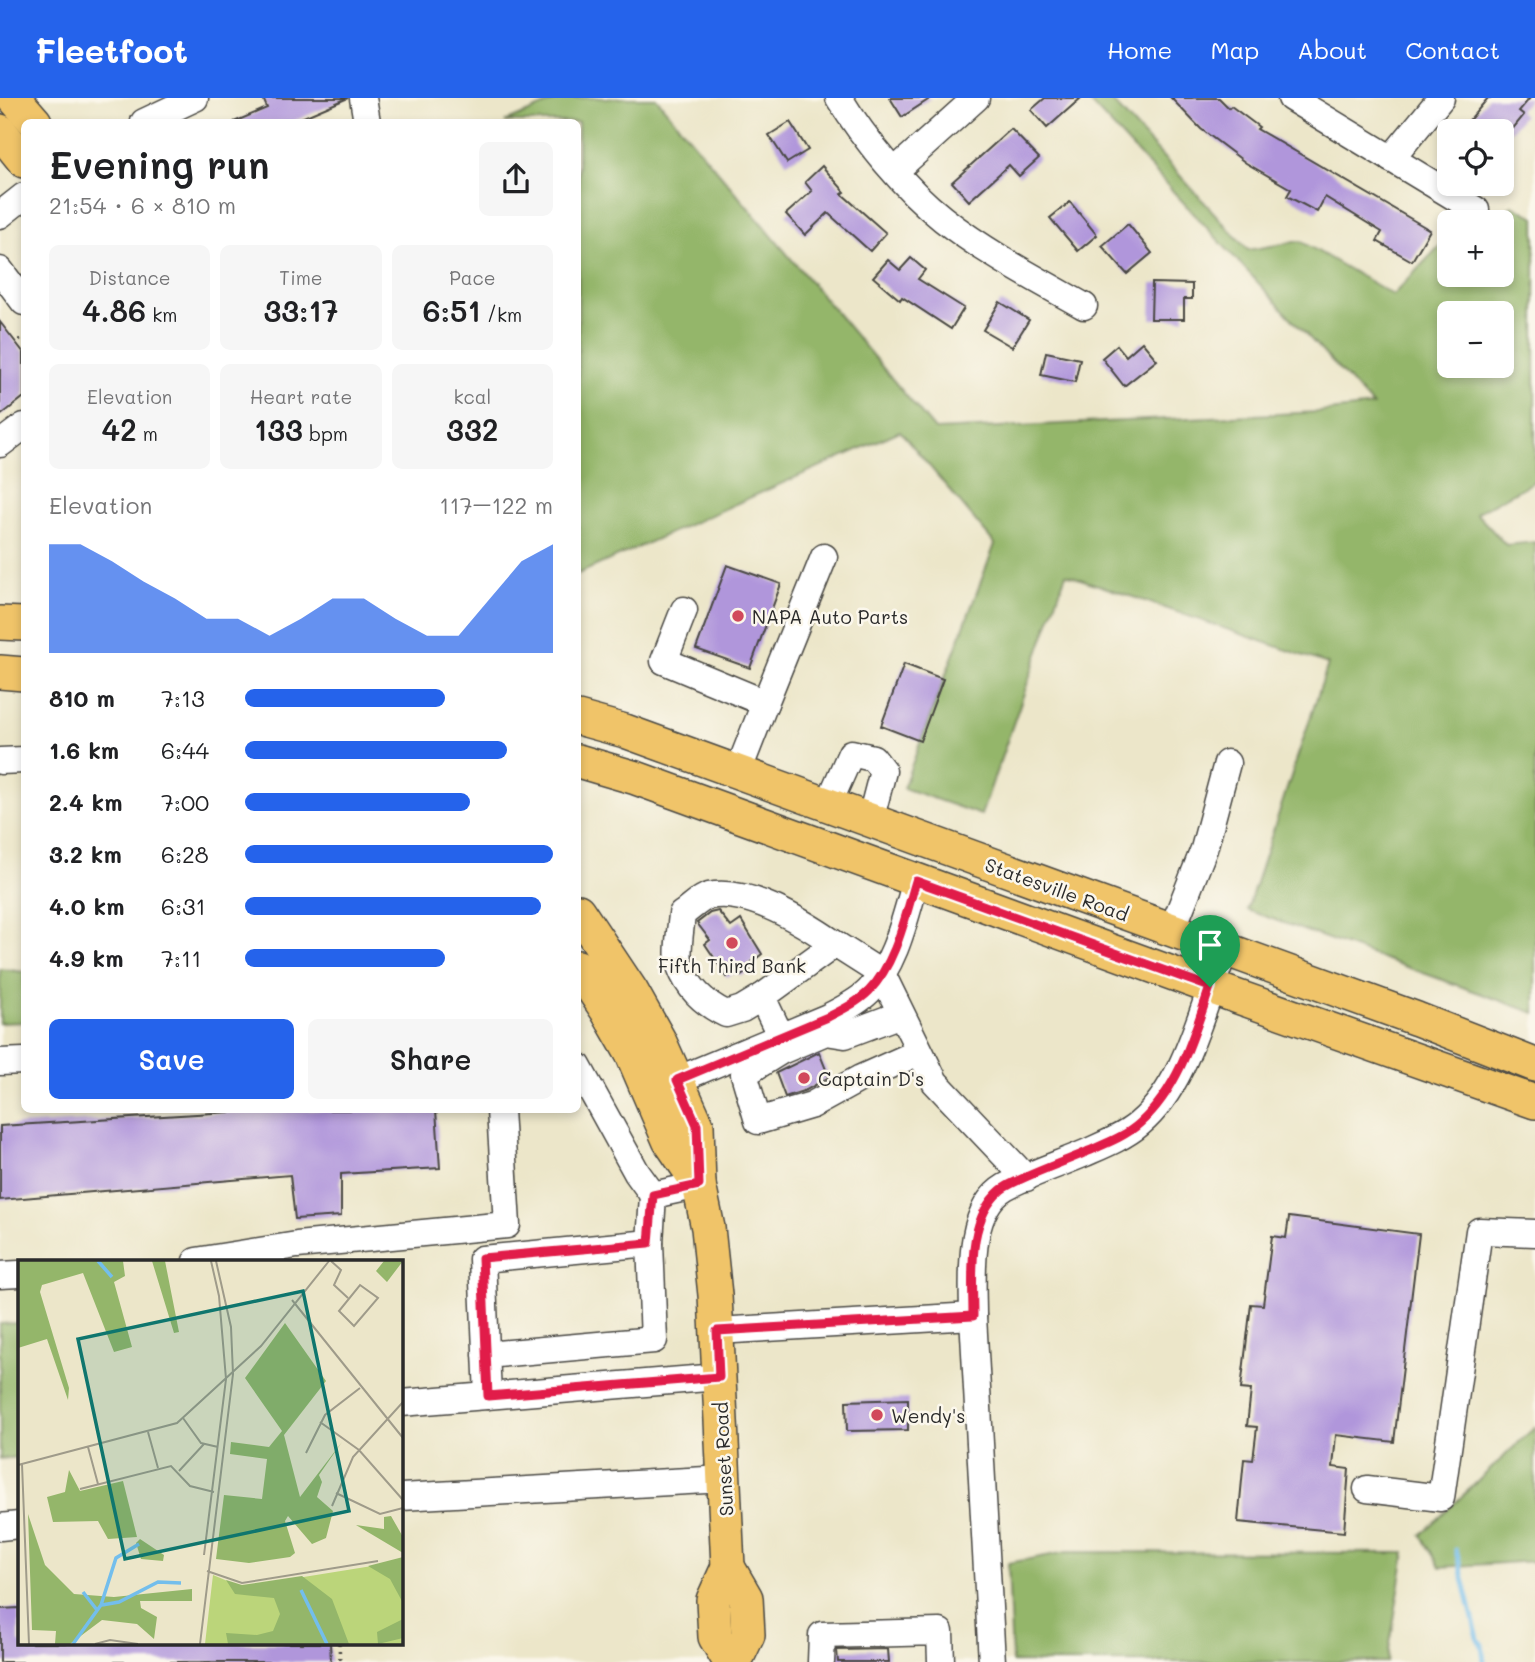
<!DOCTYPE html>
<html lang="en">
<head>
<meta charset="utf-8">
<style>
	:root { --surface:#fff; --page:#f6f6f6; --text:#202124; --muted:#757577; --accent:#2563eb }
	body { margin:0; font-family:Mali,sans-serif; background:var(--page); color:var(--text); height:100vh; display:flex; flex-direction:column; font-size:26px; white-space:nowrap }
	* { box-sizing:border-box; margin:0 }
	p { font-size:23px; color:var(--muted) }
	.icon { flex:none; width:38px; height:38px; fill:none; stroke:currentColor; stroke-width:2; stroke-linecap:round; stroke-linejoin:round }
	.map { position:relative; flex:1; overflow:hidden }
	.panel { position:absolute; left:21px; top:21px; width:560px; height:994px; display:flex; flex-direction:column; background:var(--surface); border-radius:10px; box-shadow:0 4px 10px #0003 }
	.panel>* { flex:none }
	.buttons { position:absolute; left:1437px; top:21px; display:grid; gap:14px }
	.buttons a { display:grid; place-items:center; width:77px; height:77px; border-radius:10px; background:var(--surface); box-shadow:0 4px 10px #0003; font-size:35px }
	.pin { position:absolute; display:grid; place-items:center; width:60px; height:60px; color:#fff; margin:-72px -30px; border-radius:50% 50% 50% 0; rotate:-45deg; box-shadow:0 0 7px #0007 }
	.pin .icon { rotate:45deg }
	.round { display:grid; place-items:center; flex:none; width:74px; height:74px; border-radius:10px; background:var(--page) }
	.head { display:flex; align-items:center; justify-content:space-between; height:119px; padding:0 28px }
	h1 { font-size:38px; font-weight:600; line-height:52px }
	.figures { display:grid; grid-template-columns:repeat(3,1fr); gap:10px; height:119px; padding:7px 28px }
	.figures div { display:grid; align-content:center; border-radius:10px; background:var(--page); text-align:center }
	.figures b { font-size:30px; font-weight:600 }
	.figures small { font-size:19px; font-weight:400 }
	.figures p { font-size:19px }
	.chart { height:196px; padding:14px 28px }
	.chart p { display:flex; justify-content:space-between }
	.chart svg { width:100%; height:126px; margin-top:7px; fill:var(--accent); opacity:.7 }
	.primary-button { display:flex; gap:14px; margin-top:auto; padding:14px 28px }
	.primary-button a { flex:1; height:80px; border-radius:10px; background:var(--accent); color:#fff; font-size:28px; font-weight:600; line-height:80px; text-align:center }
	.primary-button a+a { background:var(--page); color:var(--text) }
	ul { padding:0 28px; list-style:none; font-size:23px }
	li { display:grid; grid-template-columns:112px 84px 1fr; align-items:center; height:52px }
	li i { height:18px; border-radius:9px; background:var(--accent) }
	header { display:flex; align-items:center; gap:42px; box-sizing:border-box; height:98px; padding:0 35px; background:var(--accent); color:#fff }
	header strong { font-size:33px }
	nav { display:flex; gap:38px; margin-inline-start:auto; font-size:24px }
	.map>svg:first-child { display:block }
	.forest { fill:#94b66a; stroke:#60704a; stroke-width:2; fill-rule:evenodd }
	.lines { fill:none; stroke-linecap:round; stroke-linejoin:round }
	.stream { stroke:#73beec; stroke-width:5 }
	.building { fill:#b096db }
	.minor-casing { stroke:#484743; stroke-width:29 }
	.major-casing { stroke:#484743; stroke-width:36 }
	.path { stroke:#484743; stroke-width:3.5; stroke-dasharray:2 5; stroke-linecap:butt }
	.minor { stroke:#fff; stroke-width:26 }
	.major { stroke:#f0c469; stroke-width:33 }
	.route-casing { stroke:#fff; stroke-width:14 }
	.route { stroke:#e11d48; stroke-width:9 }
	.poi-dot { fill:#d1495b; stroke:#fbf7ec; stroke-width:2.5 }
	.labels { text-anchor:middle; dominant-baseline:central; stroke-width:5; stroke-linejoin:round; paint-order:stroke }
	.poi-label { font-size:19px; fill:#2b2b2b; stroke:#fbf7ec; text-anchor:start }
	.street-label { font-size:19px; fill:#2b2b2b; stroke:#fbf7ec }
	.inset-river { fill:none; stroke:#73beec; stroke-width:3.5 }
	.inset-road { fill:none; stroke:#9f9b8a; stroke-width:2 }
	.view { fill:#0f766e; fill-opacity:0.15; stroke:#0f766e; stroke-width:3.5 }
	.inset-edge { fill:none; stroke:#2b2b2b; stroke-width:3.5 }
</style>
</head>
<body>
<header>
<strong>Fleetfoot</strong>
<nav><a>Home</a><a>Map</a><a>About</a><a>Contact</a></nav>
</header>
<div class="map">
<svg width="1535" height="1564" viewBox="0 0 1535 1564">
	<rect width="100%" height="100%" fill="#fbf7ec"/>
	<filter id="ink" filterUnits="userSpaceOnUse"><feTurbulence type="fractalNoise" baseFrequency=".0143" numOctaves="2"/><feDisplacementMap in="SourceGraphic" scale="14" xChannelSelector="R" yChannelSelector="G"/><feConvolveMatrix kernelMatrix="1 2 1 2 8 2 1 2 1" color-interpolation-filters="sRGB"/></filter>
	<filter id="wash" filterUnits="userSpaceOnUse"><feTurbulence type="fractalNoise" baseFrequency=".00686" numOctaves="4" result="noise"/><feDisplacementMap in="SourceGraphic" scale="28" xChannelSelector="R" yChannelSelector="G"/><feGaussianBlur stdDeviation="1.57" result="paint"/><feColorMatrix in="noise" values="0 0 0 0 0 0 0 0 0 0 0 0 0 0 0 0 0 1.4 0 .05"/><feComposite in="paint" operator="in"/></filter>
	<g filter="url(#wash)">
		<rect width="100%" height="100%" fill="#ece6c9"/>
		<!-- forest -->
		<g class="forest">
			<path d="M562 0H656L935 332 1320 314 1373 308 1086 0H1109L1248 152 1300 143 1393 197 1449 138V177H1502V124H1496L1512 107 1535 119V383L1476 415 1506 447 1535 444V915L1247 812 1328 566 1066 476 981 717 903 690 995 446 900 333 578 476V24H505ZM1502 215V268H1449V215Z"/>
			<path d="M0 871 24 874V924L0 925Z"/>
			<path d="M19 1225V1359L0 1361V1226Z"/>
			<path d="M1535 1329V1463L1440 1469 1421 1437Z"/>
			<path d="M1067 1454 1405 1455 1387 1564H1012L1008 1465Z"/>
		</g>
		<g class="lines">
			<!-- stream -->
			<path class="stream" d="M1456 1452 1478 1541 1482 1547 1484 1564"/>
		</g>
		<g id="blocks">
			<!-- building -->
			<g class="building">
				<path d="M263 0H348L292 24H234L267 10Z"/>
				<path d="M890 0H931L902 19Z"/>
				<path d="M1045 0H1081L1047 30 1031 12Z"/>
				<path d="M1171 0H1219L1229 10 1231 8 1259 29 1257 31 1430 132 1412 163 1377 143 1382 134 1325 99 1317 114 1287 98 1291 91 1246 65 1201 31Z"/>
				<path d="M1488 0H1530L1519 13 1524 17 1511 33H1460Z"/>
				<path d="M790 24 808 52 787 65 769 37Z"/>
				<path d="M1011 31 1039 60 1019 78 1009 67 969 103 952 84Z"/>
				<path d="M822 68 845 94 842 96 886 135 870 153 828 115 805 137 786 116 812 93 805 84Z"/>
				<path d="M1070 104 1097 137 1078 153 1050 120Z"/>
				<path d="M1128 126 1152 155 1127 176 1102 148Z"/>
				<path d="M911 160 925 172 918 181 964 210 951 231 902 199 900 202 873 179 888 162 900 172Z"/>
				<path d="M1152 185 1192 186V201H1184V221H1151Z"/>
				<path d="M1000 204 1029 222 1012 249 983 232Z"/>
				<path d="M0 224 24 255V299L0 318Z"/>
				<path d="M1142 244 1157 262 1124 288 1102 260 1117 247 1126 258Z"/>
				<path d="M1046 254 1080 261 1075 284 1041 277Z"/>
				<path d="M727 467 781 486 750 570 696 551Z"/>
				<path d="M904 566 943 581 920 643 881 628Z"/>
				<path d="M718 813 731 829 741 822 762 856 748 867 750 872 741 878 737 874 727 879 705 846 710 842 697 825 710 815Z"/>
				<path d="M819 954 829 979 806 992 785 999 776 975Z"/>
				<path d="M262 1012H436L440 1070 341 1076V1118L295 1121 290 1077 0 1102V1028Z"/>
				<path d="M1289 1119 1419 1136 1394 1344 1336 1337 1333 1369 1349 1371 1344 1434 1238 1424 1244 1361 1253 1362 1257 1329 1247 1328 1251 1292 1241 1291 1251 1206 1263 1207 1272 1138 1286 1140Z"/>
				<path d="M908 1301V1332L847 1333 846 1303Z"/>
				<path d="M19 1510V1545H330L331 1564H0V1511Z"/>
				<path d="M888 1551 889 1564H838L837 1552Z"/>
			</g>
		</g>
	</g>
	<g filter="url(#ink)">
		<use href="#blocks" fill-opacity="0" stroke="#484743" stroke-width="2"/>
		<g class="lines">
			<!-- minor casing -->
			<g class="minor-casing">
				<g id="minor">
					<path d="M363 0 367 24"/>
					<path d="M839 0C864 41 905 91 943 121 986 155 1036 181 1084 208"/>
					<path d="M1291 0 1476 112"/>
					<path d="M144 24 195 0"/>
					<path d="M1391 61 1441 0"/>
					<path d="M895 73 976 0"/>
					<path d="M0 117 24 98"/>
					<path d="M0 172 24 204"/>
					<path d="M0 346 24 328"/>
					<path d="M684 512 664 563 765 605 738 674"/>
					<path d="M765 605 824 459"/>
					<path d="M0 663 24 662"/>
					<path d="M828 707 851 655 873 660 883 673 870 723"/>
					<path d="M1172 832 1204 751 1227 665"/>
					<path d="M762 899 835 846 882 876 935 984 1026 1080"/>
					<path d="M901 916 845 937 826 934 781 953 744 976 758 1023 812 1007 861 980 919 954"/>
					<path d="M781 939 762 899 742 911 726 916C705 906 688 890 680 868 676 857 681 829 682 816 690 811 700 800 709 798 749 790 803 824 835 846"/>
					<path d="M0 964 24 963"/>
					<path d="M578 968 637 1075 653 1097"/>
					<path d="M677 982 828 919C842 912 858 904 869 893 896 865 905 819 916 783"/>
					<path d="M650 1145 653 1097 699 1087"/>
					<path d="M196 1163 297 1147 507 1127 500 1012"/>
					<path d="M0 1177 19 1176"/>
					<path d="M717 1233 973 1218"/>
					<path d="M486 1257 654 1242 650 1145 482 1161C484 1206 486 1252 488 1298"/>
					<path d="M401 1305 719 1279"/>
					<path d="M1367 1391 1441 1400 1479 1133 1535 1135"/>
					<path d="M401 1399 724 1381"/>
					<path d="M0 1429 19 1427"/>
					<path d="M821 1564 822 1537 940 1534 941 1564"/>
					<path d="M992 1564 973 1218C973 1180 966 1112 1005 1089 1029 1076 1057 1067 1083 1056 1101 1048 1124 1039 1139 1026 1187 986 1202 908 1225 852"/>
				</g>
			</g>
			<!-- major casing -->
			<g class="major-casing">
				<g id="major">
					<path d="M14 0 35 24"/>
					<path d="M0 33 24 63"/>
					<path d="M0 525 24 526"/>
					<path d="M0 574 24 576"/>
					<path d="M578 620 625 633 1417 921 1535 967"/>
					<path d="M578 663 636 680 1210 889 1535 1004"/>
					<path d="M578 813 632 894 659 942 697 1027 699 1087 708 1130 715 1197 728 1469 713 1502 715 1539 730 1564"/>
					<path d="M578 869 606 911 632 956 669 1042 699 1086"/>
					<path d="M728 1469 746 1500 748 1537 735 1564"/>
				</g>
			</g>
			<!-- path -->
			<g class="path">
				<path d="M19 242 24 238"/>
				<path d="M339 1545 340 1564"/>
			</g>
			<!-- minor -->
			<use href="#minor" class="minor"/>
			<!-- major -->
			<use href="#major" class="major"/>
		</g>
	</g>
	<g class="lines" filter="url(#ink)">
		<!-- route casing -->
		<g class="route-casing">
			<path id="route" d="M916 783 1210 889C1194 937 1179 990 1140 1025 1125 1039 1102 1047 1084 1055 1064 1064 1015 1081 1001 1092 966 1122 973 1177 973 1218L717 1233 719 1279 488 1298 482 1160 649 1145 653 1097 699 1087 697 1027 677 982 828 919C842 912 858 904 869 893 896 865 905 819 916 783Z"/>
		</g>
		<!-- route -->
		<use href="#route" class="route"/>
	</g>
	<!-- markers -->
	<g class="poi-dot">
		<circle cx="738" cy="518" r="7"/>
		<circle cx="732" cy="845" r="7"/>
		<circle cx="804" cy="980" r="7"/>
		<circle cx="877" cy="1317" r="7"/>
	</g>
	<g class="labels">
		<!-- poi labels -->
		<g class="poi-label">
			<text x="752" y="518">NAPA Auto Parts</text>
			<text x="732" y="867" text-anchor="middle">Fifth Third Bank</text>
			<text x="818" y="980">Captain D's</text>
			<text x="891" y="1317">Wendy's</text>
		</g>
		<!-- street labels -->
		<g class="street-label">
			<text transform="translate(1057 791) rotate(20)">Statesville Road</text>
			<text transform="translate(723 1361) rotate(-93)">Sunset Road</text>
		</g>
	</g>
	<!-- overview -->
	<g transform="translate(18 1162)">
		<rect width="385" height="385" fill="#ece6c9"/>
		<path d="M385 301V384H187L195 315 224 327Z" fill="#bbd57a"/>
		<path d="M0 1H105L107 16 96 22 114 87 96 92 65 13 24 25 22 32 51 128 50 140 29 79 0 88ZM134 1H147L161 72 156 73ZM366 1H385L369 22 358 11ZM267 63 308 121 266 175 282 237 324 182 301 215 304 222 299 237 315 251 308 278 294 284 270 256 267 261 277 293 272 297 231 303 198 299 206 235 244 239 249 199 212 194 213 182 251 187 264 171 227 118ZM51 210 62 231 105 221 119 277 90 279 80 261 35 262 29 237 47 232ZM10 254 27 305 56 334 96 337 174 329V341H122L123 348 139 357 136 379 119 364 84 360 52 384H37L38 371 14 370ZM373 256 385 277V293L338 265 366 269V257ZM122 279 146 295 145 301 123 299 118 283ZM385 297V343L372 319 350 306ZM284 316 314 339 331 384H210L208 373 239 375 255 371 262 354 256 338 217 334 208 320 224 325ZM385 359V378L360 384 359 372Z" fill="#94b66a"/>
		<path class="inset-river" d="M80 1 94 17M283 330 309 384M65 332 79 350M84 345 101 342 140 322 163 323M55 384 83 345 98 298 121 284"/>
		<path class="inset-road" d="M313 1 323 10 316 25 330 38M342 25 360 38 336 66 321 51ZM274 40 385 178M165 158 183 183 200 187M302 162 341 190 385 240M130 172 140 208M70 187 80 224M288 193 307 155 342 128M4 204 11 384M0 205 159 163 243 86 311 1M161 211 186 184M62 229 153 206 172 226 196 232M318 233 362 254 385 248M314 246 335 197 385 142M186 295 208 119 201 36 193 1M189 311 224 323 360 301M77 384 92 380 120 384M182 384 215 114 213 67 198 1"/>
		<path class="view" d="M285 31 331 251 107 299 60 79Z"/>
		<rect width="385" height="385" class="inset-edge"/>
	</g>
</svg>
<div class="buttons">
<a><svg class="icon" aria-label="locate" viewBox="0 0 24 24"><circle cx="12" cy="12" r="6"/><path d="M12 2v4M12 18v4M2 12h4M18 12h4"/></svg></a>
<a>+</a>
<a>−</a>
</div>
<div class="pin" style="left:1210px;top:889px;background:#1e9e55"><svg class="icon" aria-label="arrive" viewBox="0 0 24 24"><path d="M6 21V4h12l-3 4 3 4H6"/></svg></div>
<section class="panel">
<div class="head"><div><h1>Evening run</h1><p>21:54 · 6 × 810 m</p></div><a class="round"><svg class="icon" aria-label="share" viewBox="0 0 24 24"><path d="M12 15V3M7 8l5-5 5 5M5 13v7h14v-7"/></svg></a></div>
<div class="figures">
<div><p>Distance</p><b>4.86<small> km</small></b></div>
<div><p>Time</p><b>33:17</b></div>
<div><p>Pace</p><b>6:51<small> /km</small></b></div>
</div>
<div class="figures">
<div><p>Elevation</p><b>42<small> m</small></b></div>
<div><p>Heart rate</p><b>133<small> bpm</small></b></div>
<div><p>kcal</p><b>332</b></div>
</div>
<div class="chart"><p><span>Elevation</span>117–122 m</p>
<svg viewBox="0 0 160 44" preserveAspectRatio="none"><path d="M0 44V6L10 6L20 12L30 19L40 25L50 32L60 32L70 38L80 32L90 25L100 25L110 32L120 38L130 38L140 25L150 12L160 6V44z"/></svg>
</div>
<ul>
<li><b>810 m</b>7:13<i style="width:65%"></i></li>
<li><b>1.6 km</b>6:44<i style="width:85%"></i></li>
<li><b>2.4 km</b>7:00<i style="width:73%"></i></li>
<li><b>3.2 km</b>6:28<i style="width:100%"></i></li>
<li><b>4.0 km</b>6:31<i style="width:96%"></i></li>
<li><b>4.9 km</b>7:11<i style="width:65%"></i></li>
</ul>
<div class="primary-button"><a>Save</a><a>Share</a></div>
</section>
</div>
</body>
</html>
